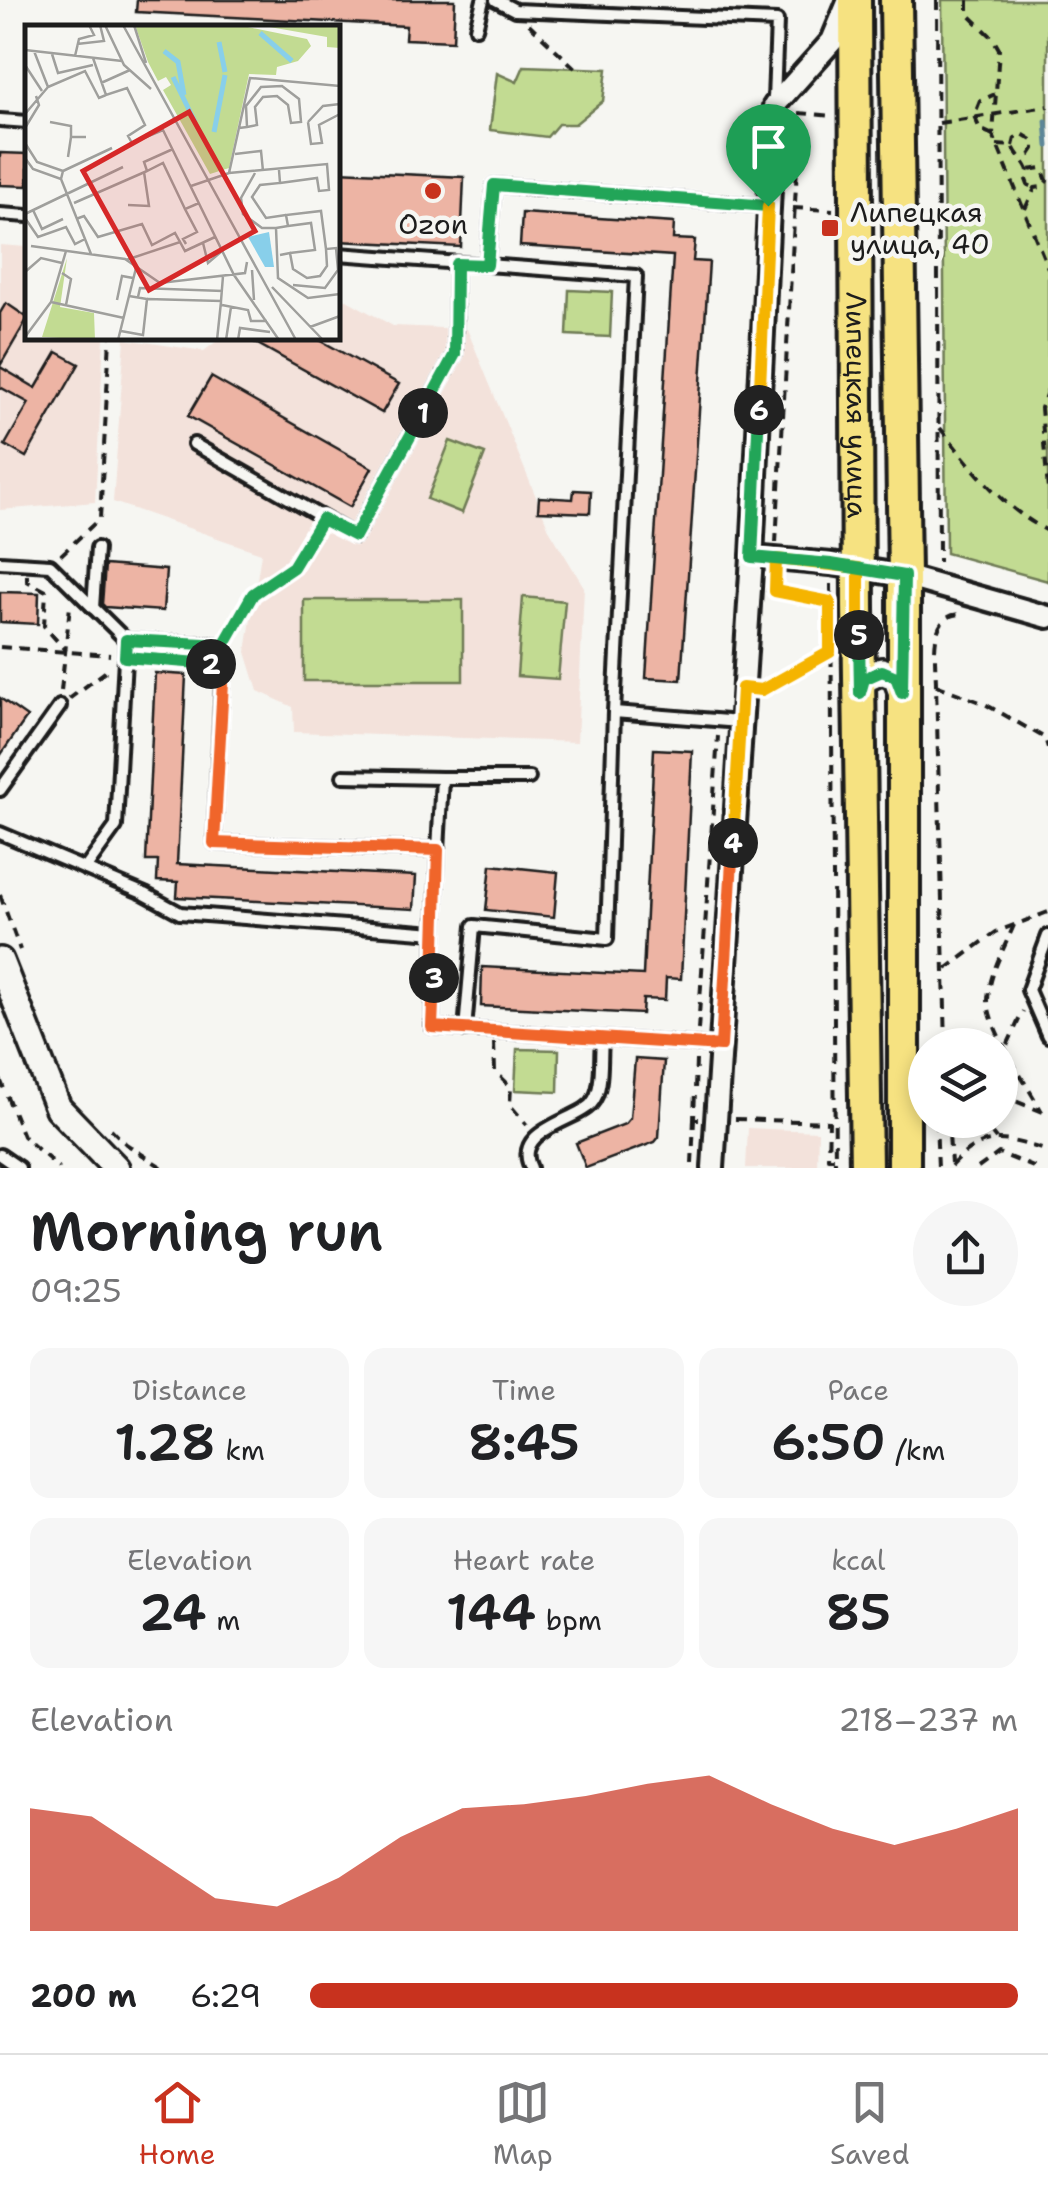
<!DOCTYPE html>
<html lang="en">
<head>
<meta charset="utf-8">
<style>
	:root { --surface:#fff; --page:#f6f6f6; --text:#202124; --muted:#757577; --line:#e0e0e0; --accent:#c8321e }
	body { margin:0; font-family:"Shantell Sans",sans-serif; background:var(--page); color:var(--text); height:100vh; display:flex; flex-direction:column; font-size:38px; white-space:nowrap }
	* { box-sizing:border-box; margin:0 }
	p { font-size:32px; color:var(--muted) }
	.icon { flex:none; width:55px; height:55px; fill:none; stroke:currentColor; stroke-width:2; stroke-linecap:round; stroke-linejoin:round }
	.map { position:relative; height:1168px; overflow:hidden }
	.sheet { display:flex; flex-direction:column; background:var(--surface); flex:1 }
	.sheet>* { flex:none }
	.tools { position:absolute; left:908px; top:1028px; display:grid; gap:20px }
	.tools a { display:grid; place-items:center; width:110px; height:110px; border-radius:50%; background:var(--surface); box-shadow:0 5px 15px #0003; font-size:50px }
	.pin { position:absolute; display:grid; place-items:center; width:85px; height:85px; color:#fff; margin:-102px -42px; border-radius:50% 50% 50% 0; rotate:-45deg; box-shadow:0 0 10px #0007 }
	.pin .icon { rotate:45deg }
	.km { position:absolute; width:50px; height:50px; margin:-25px; border-radius:50%; background:#222; color:#fff; font-size:28px; line-height:50px; text-align:center }
	.round { display:grid; place-items:center; flex:none; width:105px; height:105px; border-radius:52px; background:var(--page) }
	.overview { display:flex; align-items:center; justify-content:space-between; height:170px; padding:0 30px }
	h1 { font-size:55px; font-weight:600; line-height:75px }
	.metrics { display:grid; grid-template-columns:repeat(3,1fr); gap:15px; height:170px; padding:10px 30px }
	.metrics div { display:grid; align-content:center; border-radius:20px; background:var(--page); text-align:center }
	.metrics b { font-size:50px; font-weight:600 }
	.metrics small { font-size:28px; font-weight:400 }
	.metrics p { font-size:28px }
	.chart { height:280px; padding:20px 30px }
	.chart p { display:flex; justify-content:space-between }
	.chart svg { width:100%; height:180px; margin-top:10px; fill:var(--accent); opacity:.7 }
	ul { padding:0 30px; list-style:none; font-size:32px }
	li { display:grid; grid-template-columns:160px 120px 1fr; align-items:center; height:75px }
	li i { height:25px; border-radius:12px; background:var(--accent) }
	.menu { display:flex; justify-content:space-around; align-items:center; height:140px; border-top:2px solid var(--line); background:var(--surface); font-size:28px; color:var(--muted) }
	.menu a { display:grid; justify-items:center; gap:5px }
	.menu .on { color:var(--accent) }
	.map>svg:first-child { display:block }
	.built { fill:#f3e2db }
	.green { fill:#c2db92; stroke:#6f7c57; stroke-width:2.5 }
	.lines { fill:none; stroke-linecap:round; stroke-linejoin:round }
	.stream { stroke:#5d8798; stroke-width:5 }
	.building { fill:#edb4a4; stroke:#1c1c1c; stroke-width:2.5 }
	.service-casing { stroke:#1c1c1c; stroke-width:18 }
	.minor-casing { stroke:#1c1c1c; stroke-width:28 }
	.tertiary-casing { stroke:#1c1c1c; stroke-width:32 }
	.primary-casing { stroke:#1c1c1c; stroke-width:38 }
	.path { stroke:#1c1c1c; stroke-width:4; stroke-dasharray:10 8; stroke-linecap:butt }
	.service { stroke:#f6f6f2; stroke-width:10 }
	.minor { stroke:#f6f6f2; stroke-width:20 }
	.tertiary { stroke:#f6f6f2; stroke-width:25 }
	.primary { stroke:#f6e281; stroke-width:30 }
	.split-1-casing { stroke:#fff; stroke-width:20 }
	.split-2-casing { stroke:#fff; stroke-width:20 }
	.split-3-casing { stroke:#fff; stroke-width:20 }
	.split-4-casing { stroke:#fff; stroke-width:20 }
	.split-5-casing { stroke:#fff; stroke-width:20 }
	.split-6-casing { stroke:#fff; stroke-width:20 }
	.split-7-casing { stroke:#fff; stroke-width:20 }
	.split-1 { stroke:#22a559; stroke-width:12 }
	.split-2 { stroke:#22a559; stroke-width:12 }
	.split-3 { stroke:#f0652b; stroke-width:12 }
	.split-4 { stroke:#f0652b; stroke-width:12 }
	.split-5 { stroke:#f5b400; stroke-width:12 }
	.split-6 { stroke:#22a559; stroke-width:12 }
	.split-7 { stroke:#f5b400; stroke-width:12 }
	.poi-dot { fill:#c8321e; stroke:#f6f6f2; stroke-width:4 }
	.labels { text-anchor:middle; dominant-baseline:central; stroke-width:9; stroke-linejoin:round; paint-order:stroke }
	.poi-label { font-size:28px; fill:#1c1c1c; stroke:#f6f6f2; text-anchor:start }
	.street-label { font-size:28px; fill:#1c1c1c; stroke:#f6f6f2 }
	.inset-river { fill:none; stroke:#88cfea; stroke-width:5 }
	.inset-road { fill:none; stroke:#9f9f9c; stroke-width:2.5 }
	.view { fill:#d62828; fill-opacity:0.15; stroke:#d62828; stroke-width:5 }
	.inset-edge { fill:none; stroke:#1c1c1c; stroke-width:5 }
</style>
</head>
<body>
<div class="map">
<svg width="1048" height="1168" viewBox="0 0 1048 1168">
	<rect width="100%" height="100%" fill="#f6f6f2"/>
	<filter id="ink" filterUnits="userSpaceOnUse"><feTurbulence type="fractalNoise" baseFrequency=".01" numOctaves="2"/><feDisplacementMap in="SourceGraphic" scale="20" xChannelSelector="R" yChannelSelector="G"/><feConvolveMatrix kernelMatrix="1 2 1 2 8 2 1 2 1" color-interpolation-filters="sRGB"/></filter>
	<g filter="url(#ink)">
		<!-- built -->
		<g class="built">
			<path d="M0 245 27 247 28 338H104L95 502 0 510Z"/>
			<path d="M338 295 393 326 467 329 550 531 584 587 577 742 294 732 293 707 258 691 246 652 261 553 113 502 125 339 204 351 221 338H338Z"/>
			<path d="M748 1128 818 1131 817 1168H746Z"/>
		</g>
		<!-- green -->
		<g class="green">
			<path d="M942 0H1048V581L946 553Z"/>
			<path d="M524 66 607 69 603 101 575 124H558L547 137 490 130 497 73 517 82Z"/>
			<path d="M569 290 612 292 610 337 567 335Z"/>
			<path d="M450 441 485 454 462 513 427 499Z"/>
			<path d="M523 597 565 601 558 679 517 676Z"/>
			<rect x="304" y="600" width="159" height="81"/>
			<path d="M517 1049 559 1050 558 1092 515 1090Z"/>
		</g>
		<g class="lines">
			<!-- stream -->
			<path class="stream" d="M1046 121 1048 146"/>
		</g>
		<!-- building -->
		<g class="building">
			<path d="M137 0H455L453 41 405 39 406 26 136 12Z"/>
			<path d="M0 153 28 154V186L0 185Z"/>
			<path d="M338 171 464 177 461 247 338 241Z"/>
			<path d="M522 213 674 223 673 239 695 240 693 261 709 262 681 680 646 678 673 256 520 246Z"/>
			<path d="M6 303 28 318 0 366V313Z"/>
			<path d="M247 338H316L399 384 382 413Z"/>
			<path d="M57 352 79 364 26 457 5 445 29 403 0 387V367L36 388Z"/>
			<path d="M211 377 372 468 350 507 188 416Z"/>
			<path d="M574 490 591 491 590 513 538 511 539 497 573 499Z"/>
			<path d="M105 565 166 570 163 611 105 607 102 604Z"/>
			<path d="M0 592 39 593 38 624 0 622Z"/>
			<path d="M155 673 186 675 177 864 416 876 414 909 177 897 178 882 157 881 158 861H146Z"/>
			<path d="M0 698 27 717 0 756Z"/>
			<path d="M654 749 692 751 681 979 666 978 665 1000 643 999 642 1014 481 1006 482 967 643 975Z"/>
			<path d="M491 865 558 872 554 917 486 910Z"/>
			<path d="M635 1059 664 1061 659 1137 655 1142 586 1168 576 1143 625 1124 630 1118Z"/>
		</g>
		<g class="lines">
			<!-- service casing -->
			<g class="service-casing">
				<g id="service">
					<path d="M496 0 515 10 777 21 774 100"/>
					<path d="M476 28 483 0"/>
					<path d="M0 120 28 122"/>
					<path d="M0 214 28 216"/>
					<path d="M338 254 487 265"/>
					<path d="M194 444 355 536 455 354 456 264"/>
					<path d="M0 562 50 565 126 640 224 645 214 843 438 850 435 933"/>
					<path d="M93 608 97 548"/>
					<path d="M614 712 636 276 487 265 494 185 768 206"/>
					<path d="M343 776 442 778"/>
					<path d="M0 790 60 706"/>
					<path d="M0 833 145 894 180 913 435 933 432 1027 721 1046"/>
					<path d="M438 850 442 778H529"/>
					<path d="M85 869 116 826 126 640"/>
					<path d="M1048 936 1028 990 1048 1036"/>
					<path d="M465 1030 474 926 607 939 614 712 740 722"/>
					<path d="M0 1155 19 1168"/>
					<path d="M531 1168C512 1130 576 1121 591 1104 604 1090 600 1059 602 1041"/>
				</g>
			</g>
			<!-- minor casing -->
			<g class="minor-casing">
				<g id="minor">
					<path d="M752 557 831 564 904 576 1048 617"/>
					<path d="M713 1168 752 557 774 106 832 41 849 0"/>
				</g>
			</g>
			<!-- tertiary casing -->
			<g class="tertiary-casing">
				<g id="tertiary">
					<path d="M860 693 864 679 882 671 896 677 902 693"/>
					<path d="M0 961 58 1108 116 1168"/>
				</g>
			</g>
			<!-- primary casing -->
			<g class="primary-casing">
				<g id="primary">
					<path id="s1" d="M855 0 858 607 866 1168"/>
					<path d="M896 0 904 576V1168"/>
				</g>
			</g>
			<!-- path -->
			<g class="path">
				<path d="M937 0 939 562"/>
				<path d="M968 0V14L992 37 999 49 993 135 1048 268"/>
				<path d="M529 24 575 68"/>
				<path d="M799 113 833 116"/>
				<path d="M939 123 1048 106"/>
				<path d="M993 135 980 129 974 116 980 101 995 94"/>
				<path d="M997 145 1013 146C1016 155 1024 160 1028 170L1025 177 1028 185 1035 188"/>
				<path d="M1013 146 1015 138 1022 134 1034 141V149L1030 155 1022 156"/>
				<path d="M793 208 833 210"/>
				<path d="M1025 209 1035 188 1042 187 1047 181 1042 168 1028 170"/>
				<path d="M1048 389 1041 408 1048 490"/>
				<path d="M940 428C973 469 1001 507 1048 531"/>
				<path d="M776 543 800 113"/>
				<path d="M61 555 100 518 110 338"/>
				<path d="M27 575V581L46 591 44 626 66 651"/>
				<path d="M831 584 835 1168"/>
				<path d="M766 590 830 602"/>
				<path d="M775 591V577"/>
				<path d="M230 634 253 594 293 567 317 527"/>
				<path d="M0 647 110 655"/>
				<path d="M139 658 210 664"/>
				<path d="M936 685 985 704 1045 738 1048 748"/>
				<path d="M760 689 830 652"/>
				<path d="M61 691 70 606"/>
				<path d="M69 699 109 669"/>
				<path d="M0 895 20 950"/>
				<path d="M1014 925C1004 949 989 974 988 1000 988 1029 1027 1084 1042 1112"/>
				<path d="M946 969 996 932 1048 912"/>
				<path d="M698 1030 718 736"/>
				<path d="M494 1043 495 1071 511 1087 510 1105 527 1125"/>
				<path d="M946 1045 936 685C936 660 927 613 962 614"/>
				<path d="M696 1060 694 1119H700"/>
				<path d="M1000 1061 1023 1011"/>
				<path d="M0 1079 23 1136 59 1168"/>
				<path d="M1000 1095 1048 1114"/>
				<path d="M735 1119 829 1122 828 1158H835"/>
				<path d="M936 1120 938 1168"/>
				<path d="M948 1120 951 1163"/>
				<path d="M981 1120 996 1139"/>
				<path d="M111 1129 126 1144 163 1168"/>
				<path d="M692 1164 694 1119"/>
				<path d="M951 1166C984 1130 1006 1138 1048 1151"/>
				<path d="M978 1168 999 1153 1036 1168"/>
			</g>
			<!-- service -->
			<use href="#service" class="service"/>
			<!-- minor -->
			<use href="#minor" class="minor"/>
			<!-- tertiary -->
			<use href="#tertiary" class="tertiary"/>
			<!-- primary -->
			<use href="#primary" class="primary"/>
		</g>
	</g>
	<g class="lines" filter="url(#ink)">
		<!-- split-1 casing -->
		<g class="split-1-casing">
			<path id="split-1" d="M423 413 455 354 456 264 487 265 494 185 768 206"/>
		</g>
		<!-- split-2 casing -->
		<g class="split-2-casing">
			<path id="split-2" d="M211 664 125 657 126 640 224 645 253 594 293 567 322 519 355 536 423 413"/>
		</g>
		<!-- split-3 casing -->
		<g class="split-3-casing">
			<path id="split-3" d="M211 664 224 665 214 843 438 850 434 978"/>
		</g>
		<!-- split-4 casing -->
		<g class="split-4-casing">
			<path id="split-4" d="M434 978 432 1027 721 1046 733 843"/>
		</g>
		<!-- split-5 casing -->
		<g class="split-5-casing">
			<path id="split-5" d="M733 843 742 688 762 690 830 652V602L775 591 776 559 859 568V635"/>
		</g>
		<!-- split-6 casing -->
		<g class="split-6-casing">
			<path id="split-6" d="M759 410 752 557 831 564 904 576 902 693 896 677 882 671 864 679 860 693 859 635"/>
		</g>
		<!-- split-7 casing -->
		<g class="split-7-casing">
			<path id="split-7" d="M759 410 768 206"/>
		</g>
		<!-- split-1 -->
		<use href="#split-1" class="split-1"/>
		<!-- split-2 -->
		<use href="#split-2" class="split-2"/>
		<!-- split-3 -->
		<use href="#split-3" class="split-3"/>
		<!-- split-4 -->
		<use href="#split-4" class="split-4"/>
		<!-- split-5 -->
		<use href="#split-5" class="split-5"/>
		<!-- split-6 -->
		<use href="#split-6" class="split-6"/>
		<!-- split-7 -->
		<use href="#split-7" class="split-7"/>
	</g>
	<!-- markers -->
	<g class="poi-dot">
		<circle cx="433" cy="191" r="10"/>
		<rect x="820" y="218" width="20" height="20" rx="5"/>
	</g>
	<g class="labels">
		<!-- poi labels -->
		<g class="poi-label">
			<text x="850" y="212">Липецкая<tspan x="850" dy="32">улица, 40</tspan></text>
			<text x="433" y="224" text-anchor="middle">Ozon</text>
		</g>
		<!-- street labels -->
		<g class="street-label">
			<text stroke="none"><textPath href="#s1" startOffset="405">Липецкая улица</textPath></text>
		</g>
	</g>
	<!-- overview -->
	<g transform="translate(25 25)">
		<rect width="315" height="315" fill="#f6f6f2"/>
		<path d="M110 0H213L282 14 286 21 273 36 252 42 251 50 224 49 204 143 185 149 138 65 146 60 141 52 133 56 123 37ZM233 0H315V23L302 22V12ZM42 233 35 282 69 288 70 315 17 312Z" fill="#c2db92"/>
		<path d="M244 207 249 242H240L223 212Z" fill="#88cfea"/>
		<path class="inset-river" d="M235 8 267 36M194 17 200 47M139 26 153 37 159 70M148 52 170 97M189 107 200 50"/>
		<path class="inset-road" d="M80 0 99 40 126 64M98 0 271 315M109 0 121 38M52 19 79 16 75 0M0 25 97 36M9 26 23 62 60 46 74 73 81 70M27 29 33 48 68 40M50 31 54 14 69 10 64 0M68 33 81 70 102 63 120 100 103 111 107 118 138 105 209 250 254 315M0 40 17 66M76 58 105 45M0 89 23 62M25 97 46 101V112M283 97 286 119 297 118 294 100 315 89M283 97 298 81 315 79M0 103 14 80 11 71M214 103 222 102 232 100 230 82 238 72 252 71 263 80 266 98 276 97 274 74 257 61 236 62 221 81 222 102M0 118 12 137 38 146M148 124 119 137 122 146 138 138 160 184M210 129 236 126 238 146M43 132 46 112H61M0 133 8 144 36 154 66 229M254 145 255 158 235 160 227 172 241 193 261 190M204 148 225 53 315 61M230 148 216 173 218 189 237 203H251L253 253 283 273 315 269M36 154 38 146 87 123M166 161 204 148 302 139 304 165 294 166 292 153 255 158M49 178 122 146M103 180 124 181 119 147M8 185 17 204 38 194M0 189 98 142M0 193 13 212 41 202 50 219 60 214M51 194 59 191 73 212 117 199 127 220 150 208 155 217M263 201 286 198 290 225 265 228M251 203 263 201 261 190 296 186 301 224M178 218 183 238 197 226M161 219 158 214 172 207 160 184 174 178M6 221 100 234 135 258 220 248 222 237M255 230 265 228 268 244 282 253 295 251 302 241 301 224 311 223 313 245 300 263 268 260M101 235 155 217 160 226 190 212M227 245 229 275M0 247 16 233 37 238M37 248 46 254 41 280M247 262 298 315M113 272 115 263 198 266M122 274 196 276 198 251M92 275 97 251 108 253M26 277 99 293M197 280 223 285 226 296H242M285 302 315 291M96 306 118 310 122 274 104 271M0 312 26 277 41 226M93 315 111 243M192 315 196 277M201 315 206 282M213 315 215 303 245 307"/>
		<path class="view" d="M164 87 230 206 124 265 58 146Z"/>
		<rect width="315" height="315" class="inset-edge"/>
	</g>
</svg>
<div class="tools">
<a><svg class="icon" aria-label="layers" viewBox="0 0 24 24"><path d="M12 4l9 5-9 5-9-5zM3 14l9 5 9-5"/></svg></a>
</div>
<div class="pin" style="left:768px;top:206px;background:#1e9e55"><svg class="icon" aria-label="arrive" viewBox="0 0 24 24"><path d="M6 21V4h12l-3 4 3 4H6"/></svg></div>
<b class="km" style="left:423px;top:413px">1</b>
<b class="km" style="left:211px;top:664px">2</b>
<b class="km" style="left:434px;top:978px">3</b>
<b class="km" style="left:733px;top:843px">4</b>
<b class="km" style="left:859px;top:635px">5</b>
<b class="km" style="left:759px;top:410px">6</b>
</div>
<section class="sheet">
<div class="overview"><div><h1>Morning run</h1><p>09:25</p></div><a class="round"><svg class="icon" aria-label="share" viewBox="0 0 24 24"><path d="M12 15V3M7 8l5-5 5 5M5 13v7h14v-7"/></svg></a></div>
<div class="metrics">
<div><p>Distance</p><b>1.28<small> km</small></b></div>
<div><p>Time</p><b>8:45</b></div>
<div><p>Pace</p><b>6:50<small> /km</small></b></div>
</div>
<div class="metrics">
<div><p>Elevation</p><b>24<small> m</small></b></div>
<div><p>Heart rate</p><b>144<small> bpm</small></b></div>
<div><p>kcal</p><b>85</b></div>
</div>
<div class="chart"><p><span>Elevation</span>218–237 m</p>
<svg viewBox="0 0 160 44" preserveAspectRatio="none"><path d="M0 44V14L10 16L20 26L30 36L40 38L50 31L60 21L70 14L80 13L90 11L100 8L110 6L120 13L130 19L140 23L150 19L160 14V44z"/></svg>
</div>
<ul>
<li><b>200 m</b>6:29<i style="width:100%"></i></li>
</ul>
</section>
<nav class="menu">
<a class="on"><svg class="icon" aria-label="home" viewBox="0 0 24 24"><path d="M3 11l9-7 9 7M6 9v11h12V9"/></svg>Home</a>
<a><svg class="icon" aria-label="map" viewBox="0 0 24 24"><path d="M3 6l6-2 6 2 6-2v14l-6 2-6-2-6 2zM9 4v14M15 6v14"/></svg>Map</a>
<a><svg class="icon" aria-label="saved" viewBox="0 0 24 24"><path d="M7 4h10v16l-5-4-5 4z"/></svg>Saved</a>
</nav>
</body>
</html>
